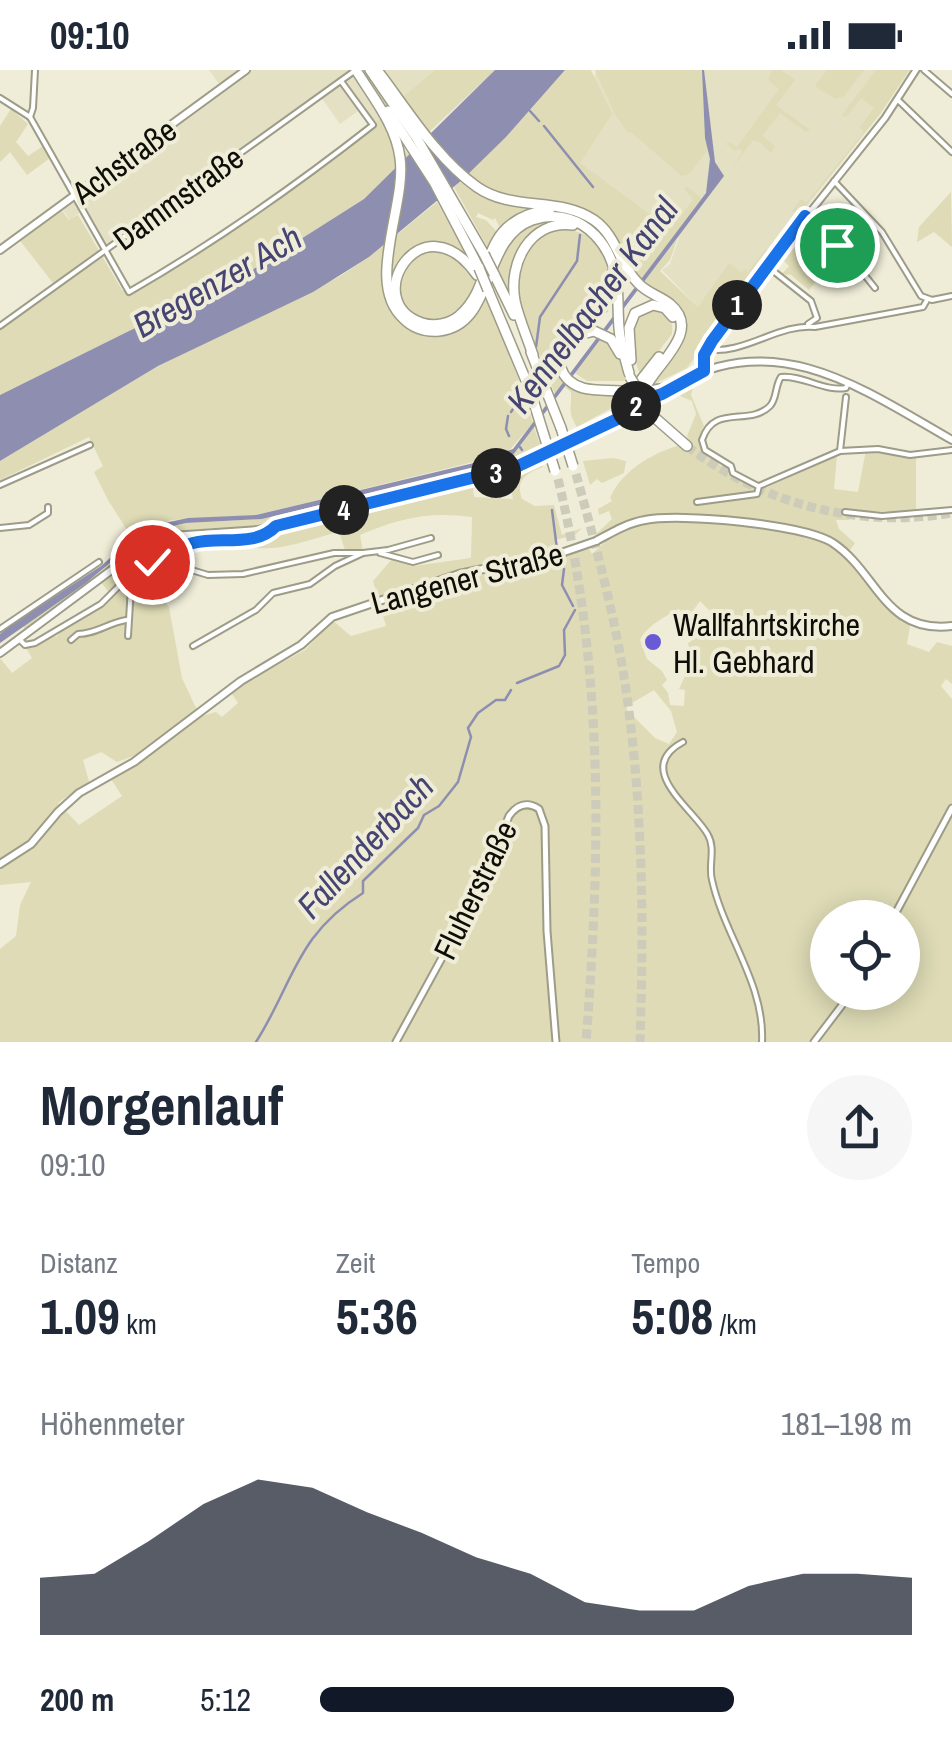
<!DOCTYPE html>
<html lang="de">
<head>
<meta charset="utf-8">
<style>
	:root { --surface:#fff; --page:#f6f6f7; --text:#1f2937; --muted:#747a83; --accent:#111827 }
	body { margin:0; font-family:"Archivo Narrow",sans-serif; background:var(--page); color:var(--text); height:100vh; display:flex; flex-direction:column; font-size:38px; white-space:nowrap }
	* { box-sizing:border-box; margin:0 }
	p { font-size:32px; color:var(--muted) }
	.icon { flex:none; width:55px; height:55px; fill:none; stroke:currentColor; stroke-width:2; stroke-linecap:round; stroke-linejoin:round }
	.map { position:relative; height:972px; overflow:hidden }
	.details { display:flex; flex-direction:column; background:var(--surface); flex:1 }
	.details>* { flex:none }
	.tools { position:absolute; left:810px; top:830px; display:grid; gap:20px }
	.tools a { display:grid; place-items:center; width:110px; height:110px; border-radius:50%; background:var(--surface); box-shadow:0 5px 25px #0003; font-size:50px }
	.pin { position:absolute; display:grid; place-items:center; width:85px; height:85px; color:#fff; margin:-42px; border:5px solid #fff; border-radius:50%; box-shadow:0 2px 10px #0007 }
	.km { position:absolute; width:50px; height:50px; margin:-25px; border-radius:50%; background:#222; color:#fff; font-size:28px; line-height:50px; text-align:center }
	.round { display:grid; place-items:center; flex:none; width:105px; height:105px; border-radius:52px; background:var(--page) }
	.summary { display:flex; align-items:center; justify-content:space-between; height:170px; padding:0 40px }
	h1 { font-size:55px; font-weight:800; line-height:75px }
	.stats { display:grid; grid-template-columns:repeat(3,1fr); gap:15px; height:170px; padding:10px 40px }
	.stats div { display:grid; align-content:center }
	.stats b { font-size:50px; font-weight:800 }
	.stats small { font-size:28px; font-weight:400 }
	.stats p { font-size:28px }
	.chart { height:280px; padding:20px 40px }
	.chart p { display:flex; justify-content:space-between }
	.chart svg { width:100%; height:180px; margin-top:10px; fill:var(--accent); opacity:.7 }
	ul { padding:0 40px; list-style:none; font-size:32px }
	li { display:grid; grid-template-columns:160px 120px 1fr; align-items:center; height:75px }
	li i { height:25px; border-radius:12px; background:var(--accent) }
	.status { display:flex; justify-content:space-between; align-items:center; height:70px; padding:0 50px; background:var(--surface); direction:ltr }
	.status svg { height:28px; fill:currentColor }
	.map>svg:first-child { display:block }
	.built { fill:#e3e0c4 }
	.green { fill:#dedbb6; fill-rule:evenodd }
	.water { fill:#8e8fb0 }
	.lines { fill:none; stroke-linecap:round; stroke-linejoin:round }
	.stream { stroke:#8e8fb0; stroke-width:2.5 }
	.motorway-tunnel { stroke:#cdcbb9; stroke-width:9; stroke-dasharray:9 4.5; stroke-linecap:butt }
	.minor-casing { stroke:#9d9c88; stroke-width:8 }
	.tertiary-casing { stroke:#9d9c88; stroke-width:9 }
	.secondary-casing { stroke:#9d9c88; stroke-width:10 }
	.motorway-casing { stroke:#9d9c88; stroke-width:12 }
	.minor { stroke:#fff; stroke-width:4 }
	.tertiary { stroke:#fff; stroke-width:5 }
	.secondary { stroke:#fff; stroke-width:6 }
	.motorway { stroke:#fff; stroke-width:9 }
	.secondary-bridge-casing { stroke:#9d9c88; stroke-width:10; stroke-linecap:butt }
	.motorway-bridge-casing { stroke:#9d9c88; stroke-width:12; stroke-linecap:butt }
	.secondary-bridge { stroke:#fff; stroke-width:6 }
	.motorway-bridge { stroke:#fff; stroke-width:9 }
	.route-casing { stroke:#fff; stroke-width:20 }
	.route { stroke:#1a73e8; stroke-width:12 }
	.poi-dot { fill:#695bd5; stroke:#efedd8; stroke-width:4 }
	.labels { text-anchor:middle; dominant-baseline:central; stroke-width:8; stroke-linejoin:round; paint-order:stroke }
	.street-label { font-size:32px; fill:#0e0d07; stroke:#efedd8 }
	.poi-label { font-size:32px; fill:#0e0d07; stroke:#efedd8; text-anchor:start }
	.water-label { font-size:35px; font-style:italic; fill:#454473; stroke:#efedd8 }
</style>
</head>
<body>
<div class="status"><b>09:10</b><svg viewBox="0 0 49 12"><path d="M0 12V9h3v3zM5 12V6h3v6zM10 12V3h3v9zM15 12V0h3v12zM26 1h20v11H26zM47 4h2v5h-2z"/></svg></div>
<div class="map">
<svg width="952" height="972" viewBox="0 0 952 972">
	<rect width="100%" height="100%" fill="#efedd8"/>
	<!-- built -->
	<g class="built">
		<path d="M209 0H435L373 55 361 39 340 54 321 27 107 181 83 140 70 150 61 137 222 18Z"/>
		<path d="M596 0H910L880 44 753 204 698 237 662 200 670 194 679 168 578 93Z"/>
	</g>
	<!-- green -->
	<g class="green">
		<path d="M435 0H495L429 62 402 28Z"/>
		<path d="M565 0H591L612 44 580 93 670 159 693 130 684 118 688 117 702 129 641 210C619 189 624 162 591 143 570 130 546 134 523 131 501 128 485 118 467 105L506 67Z"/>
		<path d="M595 0H702L705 68 709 78 689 104 682 106 631 62 628 63 615 44Z"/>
		<path d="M772 0H781L795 10 776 35 810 60 806 62 780 43 762 66 775 76 771 83 761 73 753 70 732 98 743 81 738 78 736 81 726 74 729 72 737 77 779 19 768 10Z"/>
		<path d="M827 0H864L844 26 835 29 815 16Z"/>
		<path d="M876 0H909L880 44 798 145 792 141 801 129 806 133 864 62 860 57 874 38 861 28 846 47 842 45Z"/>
		<path d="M11 39 28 54 16 72 28 86 43 76 50 88 27 105 10 82 0 92V56Z"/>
		<path d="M382 47 410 87 364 129 252 200 0 325V256L56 217 18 168 60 138 69 150 78 145 122 220 129 222C221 173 302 111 382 47Z"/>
		<path d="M462 110 487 128 536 138 501 160 495 148 493 150 478 143 476 147 486 150 497 162 488 178 454 117Z"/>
		<path d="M951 122 952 177 934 162 917 172 919 157Z"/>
		<path d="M437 132 466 185C446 176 429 168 408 184 360 221 436 307 480 217 464 282 385 266 390 198H384C376 265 453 289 484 225L511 287 533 353 506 384 256 445 171 450 132 468 108 430 94 402 103 396 89 367 0 410V391L158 296 339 207 369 187Z"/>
		<path d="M545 150 567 151 527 169 511 218 508 220 495 192 522 158Z"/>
		<path d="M565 156C574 162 586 163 593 170 612 188 614 223 595 242 583 254 569 257 560 272L565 312 555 324 518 230C514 189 527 170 565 156Z"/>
		<path d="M678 167 670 190 660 201 698 237 729 193 741 202 744 199 748 202 766 179 769 181 704 275 699 273 701 279 687 298 652 315 684 260 653 220 643 213Z"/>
		<path d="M792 177 800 183 803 179 826 199 809 220 791 205 782 204 789 196 782 189Z"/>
		<path d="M432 179C453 183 465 193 477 211 472 222 467 237 456 244 421 271 376 217 410 189 415 184 426 182 432 179Z"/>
		<path d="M652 238C666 243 674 248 672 264L640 305C632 282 623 246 652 238Z"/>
		<path d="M602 268 616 282 628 311H587L575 303Z"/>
		<path d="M695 311 691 325 704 356C701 361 699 365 699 371 701 386 747 415 761 420L837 385 834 419 858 422 866 380 916 388V442L850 441 849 450H836L839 459 855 473 845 487 883 536 910 556 907 574 929 582 937 572 952 576V614L946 609 941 616 952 629V972H0V879L16 866 20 835 31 812 0 815V588L12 603 32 588 26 578 53 563 56 567 63 558 102 535 139 497 169 537 182 608 197 640 136 685 117 692 101 682 83 690 90 715 76 720 58 733 79 755 122 726 111 709 195 648 216 642 222 647 238 633 230 621 305 580 333 551 351 566 386 556 373 511 392 489H400L414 496 471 488 472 447C430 441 399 448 360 465L363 482 345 480 339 462C317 467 293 477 271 478 252 480 234 472 217 469 178 462 135 499 110 524L101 512 138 484 172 469 240 464 472 412 474 427 513 429 507 402 541 391 543 397C526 403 515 410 522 429L535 436 554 435 562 465 582 458 575 465 555 470 559 487 588 477 592 484 605 472 594 466 612 449 609 441 599 445 598 439 612 431 610 428C623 398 659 379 689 373L687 366 696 344 692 331 678 325 655 332ZM700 531 713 544 708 549 712 563 705 562 688 573 692 591 679 619 685 620 684 636 670 635 668 623 662 615 667 610 662 601 647 589 640 570C646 556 666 546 679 539L684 545 692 542ZM654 620 671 641 677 662 669 674 655 668 627 640V636ZM828 848H902V922H828Z"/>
		<path d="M567 314 625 325 628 329 577 357C567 341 572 339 571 322L565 317Z"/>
		<path d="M534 357 543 384 524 392 261 457 170 464 137 478 26 560 23 556 86 513 136 471 160 459 186 453 262 449 499 392 513 385Z"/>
		<path d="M613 388 626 391 624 403 602 413 597 409 590 415 583 391Z"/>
	</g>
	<!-- water -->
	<g class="water">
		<path d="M495 0H565L506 67 462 110 369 187 313 222 158 296 0 391V325L252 200 364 129Z"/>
		<path d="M702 0H704L715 92 724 106 513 385 487 395 262 449 186 453 160 459 136 471 86 513 0 573V564L11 555 101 496 136 465 155 455 188 448 256 445 474 393 513 379 706 123 710 89 705 68Z"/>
	</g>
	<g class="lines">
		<!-- stream -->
		<g class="stream">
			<path d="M530 41 539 51"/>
			<path d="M544 56 593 117"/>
			<path d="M536 277 540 247 577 191 580 165"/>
			<path d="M511 342 520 329 524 317"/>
			<path d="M508 346 506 359 509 366"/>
			<path d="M520 377 522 380"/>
			<path d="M552 440 557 479"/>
			<path d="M564 499 562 515 573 536"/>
			<path d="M517 613 559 596 565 585 564 560 575 540"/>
			<path d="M256 972C294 912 296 865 363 823V811L418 758 424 745 439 736 458 712 471 667 468 658 478 643 496 630H505L511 620"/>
		</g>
		<!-- motorway-tunnel -->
		<g class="motorway-tunnel">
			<path d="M687 376C763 434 857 459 952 443"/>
			<path d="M576 404C595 473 614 542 625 613 643 732 644 852 640 972"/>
			<path d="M558 409C604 599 601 779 586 972"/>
		</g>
		<!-- minor casing -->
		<g class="minor-casing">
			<g id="minor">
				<path d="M924 0 952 24"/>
				<path d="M0 28 30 47 129 222C216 172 295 116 373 55L341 11"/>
				<path d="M898 30 952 82"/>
				<path d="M30 47 33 38 35 0"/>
				<path d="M834 111 882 162 921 226 932 230 952 226"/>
				<path d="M805 146 851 188 875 218"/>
				<path d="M767 196 811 231 817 248 808 254"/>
				<path d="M0 256 353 2"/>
				<path d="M707 279C742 286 779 253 815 257L923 237 927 230"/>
				<path d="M840 381 846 327"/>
				<path d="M0 415 90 375"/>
				<path d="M758 416 733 403 731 396 705 380 702 370C714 333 749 357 770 336 777 329 775 315 781 307 803 305 825 322 846 318L848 313"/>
				<path d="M697 432 757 424 759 416 840 381 878 379 910 385 952 380"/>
				<path d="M845 442 882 446 952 440"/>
				<path d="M0 458 29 455 48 443V437"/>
				<path d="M363 483 388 480 431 468"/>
				<path d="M380 483 413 492 438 485"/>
				<path d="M143 495 165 492 208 505 243 504 334 483H363L335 496 310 514 273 523 256 540 193 576"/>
				<path d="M0 559 99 492"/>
				<path d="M128 566 131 517 143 495"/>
				<path d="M19 569 25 575 35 573 101 534 138 497 161 483 197 472 243 471 276 457"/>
				<path d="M71 570 78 564C96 564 108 553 126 550"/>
				<path d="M683 672C632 699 694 739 708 765 716 779 708 796 712 810 724 865 765 914 762 972"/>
			</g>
		</g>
		<!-- tertiary casing -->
		<g class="tertiary-casing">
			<g id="tertiary">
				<path d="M704 301V285L740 230 885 48 916 0"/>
				<path d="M893 848 952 738"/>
				<path d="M396 972 479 820 509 746C517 735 527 731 539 739L545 756 547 861 556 972"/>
				<path d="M814 972 852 922"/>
			</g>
		</g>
		<!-- secondary casing -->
		<g class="secondary-casing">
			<g id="secondary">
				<path d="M0 180 246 0"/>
				<path d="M680 312C780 258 866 321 952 370"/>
				<path d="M651 319 669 317"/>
				<path d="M596 471C611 463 627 453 645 450 680 443 803 454 833 473 878 503 884 564 952 556"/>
				<path d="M0 583 137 481 172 466 258 460 476 409 539 389 628 344C644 329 662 326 681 311"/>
				<path d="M0 794 31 774 58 742 79 723 134 692 241 611 301 575 332 547 459 504 564 482"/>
			</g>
		</g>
		<!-- motorway casing -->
		<g class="motorway-casing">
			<g id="motorway">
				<path d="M356 0C373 28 396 55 400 88 407 135 364 214 404 249 413 258 426 262 439 261 496 255 480 169 532 150 544 146 557 145 569 149 589 155 604 172 611 190 620 212 617 235 619 258 620 273 625 288 629 303"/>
				<path d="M370 0 416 67 484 184"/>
				<path d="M377 0C407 39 436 88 477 117 513 142 559 126 594 150 617 166 619 194 638 213 647 223 660 226 670 234 701 260 661 290 648 313"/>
				<path d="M388 41 434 112 479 198"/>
				<path d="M612 203C612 216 610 229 601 240 586 259 549 264 561 298 564 308 573 315 583 318 598 322 614 319 630 322"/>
				<path d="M494 204 514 245"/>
				<path d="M477 205C422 127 358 232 422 253 435 257 449 254 459 246 501 209 471 153 550 139"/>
				<path d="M488 220 530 320"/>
				<path d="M565 281 575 266 594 261 611 269 620 284"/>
				<path d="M531 282 561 358"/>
				<path d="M533 285C527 267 519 249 515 231 508 193 530 150 573 155"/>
				<path d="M631 290 629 258 635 243 653 235 665 238 673 247"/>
				<path d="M641 310 659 287"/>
				<path d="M654 347 687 376"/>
			</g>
		</g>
		<!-- minor -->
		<use href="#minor" class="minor"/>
		<!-- tertiary -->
		<use href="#tertiary" class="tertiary"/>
		<!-- secondary -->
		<use href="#secondary" class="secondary"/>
		<!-- motorway -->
		<use href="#motorway" class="motorway"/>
		<!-- secondary-bridge casing -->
		<g class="secondary-bridge-casing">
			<path id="secondary-bridge" d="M564 482 596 471"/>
		</g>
		<!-- motorway-bridge casing -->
		<g class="motorway-bridge-casing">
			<g id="motorway-bridge">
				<path d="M484 184 494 204"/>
				<path d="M479 198 488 220"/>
				<path d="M630 307 654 347"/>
				<path d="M530 320 555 401"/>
				<path d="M561 358 573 396"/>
			</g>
		</g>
		<!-- secondary-bridge -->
		<use href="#secondary-bridge" class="secondary-bridge"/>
		<!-- motorway-bridge -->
		<use href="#motorway-bridge" class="motorway-bridge"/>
	</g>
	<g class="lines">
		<!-- route casing -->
		<g class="route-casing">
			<path id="route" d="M152 492 142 495C159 485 175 478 193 473 220 466 255 478 276 456L516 397 628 344 638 332 662 324 704 301V285L712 271 805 146 837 175"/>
		</g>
		<!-- route -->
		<use href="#route" class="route"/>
	</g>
	<!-- markers -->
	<circle class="poi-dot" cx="653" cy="572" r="10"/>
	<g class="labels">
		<!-- street labels -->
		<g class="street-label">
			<text transform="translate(124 91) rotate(-36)">Achstraße</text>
			<text transform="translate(178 128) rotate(-36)">Dammstraße</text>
			<text transform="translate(467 508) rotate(-15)">Langener Straße</text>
			<text transform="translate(475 820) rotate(-64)">Fluherstraße</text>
		</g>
		<!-- poi labels -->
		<g class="poi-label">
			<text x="673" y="554">Wallfahrtskirche<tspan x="673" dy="37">Hl. Gebhard</tspan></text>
		</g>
		<!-- water labels -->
		<g class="water-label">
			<text transform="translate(217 211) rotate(-30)">Bregenzer Ach</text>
			<text transform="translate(592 235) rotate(-53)">Kennelbacher Kanal</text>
			<text transform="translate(365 776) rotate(-47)">Fallenderbach</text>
		</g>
	</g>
</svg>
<div class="tools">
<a><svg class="icon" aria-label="locate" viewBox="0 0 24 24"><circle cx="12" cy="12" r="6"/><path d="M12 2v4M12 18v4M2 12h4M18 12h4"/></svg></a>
</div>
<div class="pin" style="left:837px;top:175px;background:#1e9e55"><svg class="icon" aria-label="arrive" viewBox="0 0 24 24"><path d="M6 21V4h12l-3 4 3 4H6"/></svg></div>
<div class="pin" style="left:152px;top:492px;background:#d93025"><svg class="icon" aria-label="check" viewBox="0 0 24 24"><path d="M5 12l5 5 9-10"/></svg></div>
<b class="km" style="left:737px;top:235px">1</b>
<b class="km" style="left:636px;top:336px">2</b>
<b class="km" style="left:496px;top:403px">3</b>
<b class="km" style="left:344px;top:440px">4</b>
</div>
<section class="details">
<div class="summary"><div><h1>Morgenlauf</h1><p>09:10</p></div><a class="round"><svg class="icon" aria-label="share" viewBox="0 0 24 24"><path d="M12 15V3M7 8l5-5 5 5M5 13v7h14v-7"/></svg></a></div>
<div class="stats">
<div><p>Distanz</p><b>1.09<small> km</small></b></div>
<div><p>Zeit</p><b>5:36</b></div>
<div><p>Tempo</p><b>5:08<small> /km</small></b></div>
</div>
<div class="chart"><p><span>Höhenmeter</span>181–198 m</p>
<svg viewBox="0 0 160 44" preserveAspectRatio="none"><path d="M0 44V30L10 29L20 21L30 12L40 6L50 8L60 14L70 19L80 25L90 29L100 36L110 38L120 38L130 32L140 29L150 29L160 30V44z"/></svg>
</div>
<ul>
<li><b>200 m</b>5:12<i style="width:70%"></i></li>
</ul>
</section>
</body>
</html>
